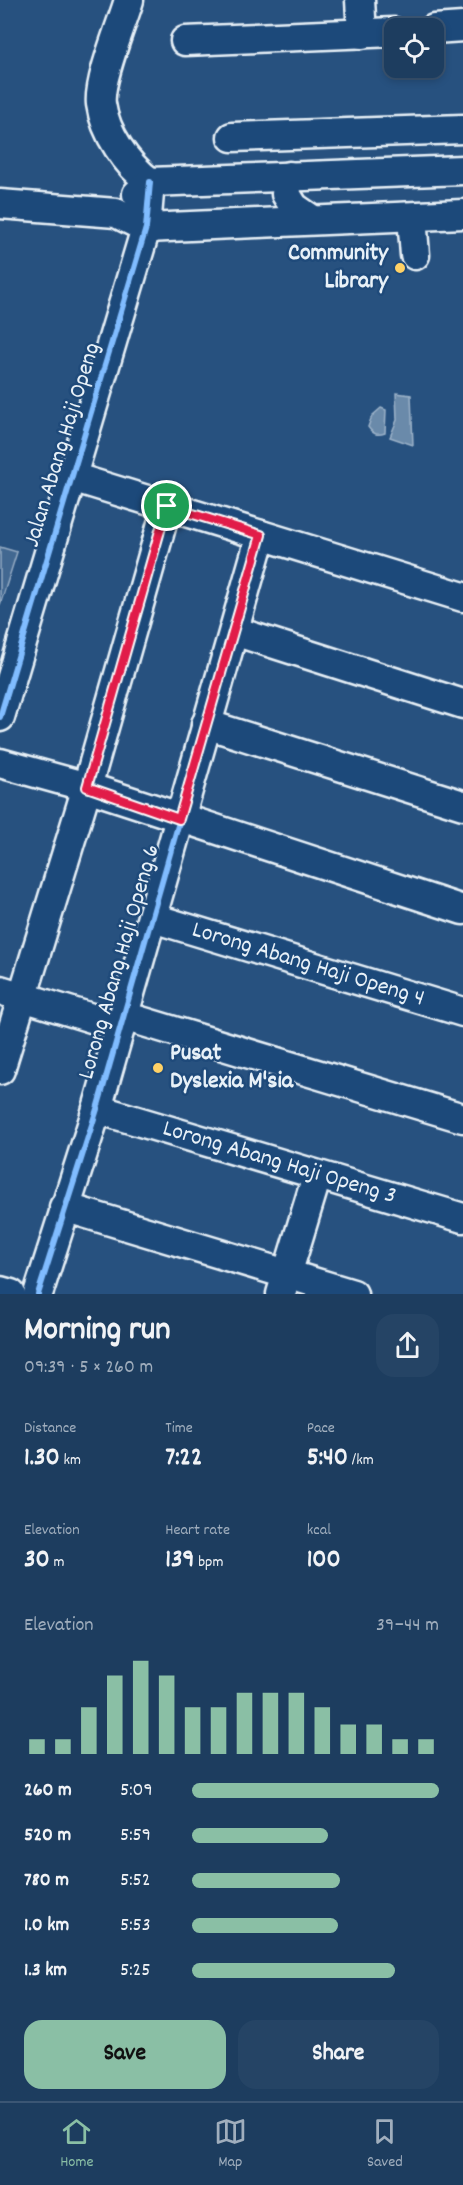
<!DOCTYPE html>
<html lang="en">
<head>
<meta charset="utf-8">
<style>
	:root { --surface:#1d3d5f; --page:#254465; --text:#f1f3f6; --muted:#a0aebd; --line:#3b5674; --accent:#8abfa5 }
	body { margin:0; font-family:Dekko,sans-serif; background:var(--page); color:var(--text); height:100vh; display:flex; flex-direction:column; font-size:22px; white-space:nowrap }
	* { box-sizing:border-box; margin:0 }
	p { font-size:20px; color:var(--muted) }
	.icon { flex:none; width:33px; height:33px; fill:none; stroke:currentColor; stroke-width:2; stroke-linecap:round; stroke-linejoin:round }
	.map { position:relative; height:1294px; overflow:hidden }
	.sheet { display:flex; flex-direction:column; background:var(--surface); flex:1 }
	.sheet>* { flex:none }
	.controls { position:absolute; left:384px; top:18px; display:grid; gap:12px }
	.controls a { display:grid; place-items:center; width:60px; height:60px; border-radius:12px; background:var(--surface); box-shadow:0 3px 9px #0003,0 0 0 2px var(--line); font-size:30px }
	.pin { position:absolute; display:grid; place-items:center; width:51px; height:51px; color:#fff; margin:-26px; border:3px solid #fff; border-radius:50%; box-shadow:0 2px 6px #0007 }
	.round { display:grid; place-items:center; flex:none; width:63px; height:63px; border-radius:18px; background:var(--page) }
	.summary { display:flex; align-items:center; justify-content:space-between; height:102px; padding:0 24px }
	h1 { font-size:33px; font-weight:700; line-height:45px }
	.metrics { display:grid; grid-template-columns:repeat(3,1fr); gap:9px; height:102px; padding:6px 24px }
	.metrics div { display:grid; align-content:center }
	.metrics b { font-size:26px; font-weight:700 }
	.metrics small { font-size:16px; font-weight:400 }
	.metrics p { font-size:16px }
	.chart { height:168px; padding:12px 24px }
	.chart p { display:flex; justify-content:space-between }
	.chart svg { width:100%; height:108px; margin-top:6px; stroke:var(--accent); stroke-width:6 }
	.cta { display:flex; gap:12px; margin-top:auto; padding:12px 24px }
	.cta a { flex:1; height:69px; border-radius:18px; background:var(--accent); color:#111; font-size:24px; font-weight:700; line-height:69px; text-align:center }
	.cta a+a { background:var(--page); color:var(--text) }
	ul { padding:0 24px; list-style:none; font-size:20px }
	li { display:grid; grid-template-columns:96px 72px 1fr; align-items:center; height:45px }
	li i { height:15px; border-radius:8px; background:var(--accent) }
	.tabs { display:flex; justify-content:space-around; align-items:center; height:84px; border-top:2px solid var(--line); background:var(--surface); font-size:16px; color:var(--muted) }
	.tabs a { display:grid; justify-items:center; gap:3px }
	.tabs .on { color:var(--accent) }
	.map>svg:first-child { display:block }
	.green { fill:#436891; stroke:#96acc4; stroke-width:1.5 }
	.water { fill:#6b8aaa; stroke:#9db3c9; stroke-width:1.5 }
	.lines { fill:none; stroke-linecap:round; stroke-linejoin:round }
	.minor-casing { stroke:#e8f1f8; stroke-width:33 }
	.minor { stroke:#1f4a7a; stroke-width:28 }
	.cycleway-casing { stroke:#1f4a7a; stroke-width:10 }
	.cycleway { stroke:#80bcff; stroke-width:6 }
	.route-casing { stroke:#fff; stroke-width:12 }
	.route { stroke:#e11d48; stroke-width:8 }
	.poi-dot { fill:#ffd166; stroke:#1f4a7a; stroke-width:2 }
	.labels { text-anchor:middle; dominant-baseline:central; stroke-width:5; stroke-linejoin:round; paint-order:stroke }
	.poi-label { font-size:24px; font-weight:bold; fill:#e8f1f8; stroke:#1f4a7a; text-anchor:end }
	.street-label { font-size:24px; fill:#e8f1f8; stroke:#1f4a7a }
</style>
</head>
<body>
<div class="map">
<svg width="463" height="1294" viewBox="0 0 463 1294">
	<rect width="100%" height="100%" fill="#27517f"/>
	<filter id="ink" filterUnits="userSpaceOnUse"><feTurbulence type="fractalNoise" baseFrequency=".0167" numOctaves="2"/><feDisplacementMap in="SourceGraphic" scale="12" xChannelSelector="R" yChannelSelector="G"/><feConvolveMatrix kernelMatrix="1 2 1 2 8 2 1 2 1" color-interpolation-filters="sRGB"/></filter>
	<g filter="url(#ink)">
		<!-- green -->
		<path class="green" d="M0 547 17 552 0 605Z"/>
		<!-- water -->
		<g class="water">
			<path d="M396 393 411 395 413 445 390 437 397 420Z"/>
			<path d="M381 408 386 410 385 433C377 436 373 434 368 427L372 416Z"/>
		</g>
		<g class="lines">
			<!-- minor casing -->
			<g class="minor-casing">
				<g id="minor">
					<path d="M129 0C122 24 98 81 101 104 105 133 127 165 150 182"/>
					<path d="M360 0 362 34"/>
					<path d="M434 29 463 27"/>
					<path d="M185 41 394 32"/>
					<path d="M232 137 463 129"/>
					<path d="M289 176 286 194 294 207 313 220"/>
					<path d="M137 194 150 182 463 170"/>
					<path d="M0 204 116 213 146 228 463 214"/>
					<path d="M412 217 415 255"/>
					<path d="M72 477 463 597"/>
					<path d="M234 631 463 704"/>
					<path d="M0 717 146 228 150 182"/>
					<path d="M206 724 463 805"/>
					<path d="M0 763 87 787 463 910"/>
					<path id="s1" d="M153 918 463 1012"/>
					<path d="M0 990 121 1027"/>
					<path d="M124 1016 463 1118"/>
					<path d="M0 1070 87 787 167 506"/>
					<path id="s2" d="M97 1109 463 1218"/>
					<path d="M64 1207 353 1294"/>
					<path d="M0 1291 11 1294"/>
					<path d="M38 1294 97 1109 261 535"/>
					<path d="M281 1294 317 1176"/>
				</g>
			</g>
			<!-- minor -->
			<use href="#minor" class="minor"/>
			<!-- cycleway casing -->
			<g class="cycleway-casing">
				<g id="cycleway">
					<path d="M0 717 146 228 150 182"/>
					<path d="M38 1294 97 1109 261 535"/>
				</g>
			</g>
			<!-- cycleway -->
			<use href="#cycleway" class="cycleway"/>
		</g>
	</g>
	<g class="lines" filter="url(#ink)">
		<!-- route casing -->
		<g class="route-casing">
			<path id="route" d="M167 506 261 535 179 819 87 787Z"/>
		</g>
		<!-- route -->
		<use href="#route" class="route"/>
	</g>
	<!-- markers -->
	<g class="poi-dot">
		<circle cx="400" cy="268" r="6"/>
		<circle cx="158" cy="1068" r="6"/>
	</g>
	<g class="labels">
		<!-- poi labels -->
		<g class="poi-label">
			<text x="388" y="254">Community<tspan x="388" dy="28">Library</tspan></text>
			<text x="170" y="1054" text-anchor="start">Pusat<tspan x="170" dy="28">Dyslexia M'sia</tspan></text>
		</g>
		<!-- street labels -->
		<g class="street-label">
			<text transform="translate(63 445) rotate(-73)">Jalan Abang Haji Openg</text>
			<text transform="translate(120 962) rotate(-74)">Lorong Abang Haji Openg 6</text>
			<text stroke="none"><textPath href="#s1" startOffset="162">Lorong Abang Haji Openg 4</textPath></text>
			<text stroke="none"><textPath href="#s2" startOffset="190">Lorong Abang Haji Openg 3</textPath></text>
		</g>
	</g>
</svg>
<div class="controls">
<a><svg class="icon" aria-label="locate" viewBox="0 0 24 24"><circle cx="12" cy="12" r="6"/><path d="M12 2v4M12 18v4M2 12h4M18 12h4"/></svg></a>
</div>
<div class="pin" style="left:167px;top:506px;background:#1e9e55"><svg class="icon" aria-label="arrive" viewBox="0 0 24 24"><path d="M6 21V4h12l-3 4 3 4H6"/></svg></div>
</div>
<section class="sheet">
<div class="summary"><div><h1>Morning run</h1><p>09:39 · 5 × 260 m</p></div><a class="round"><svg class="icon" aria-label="share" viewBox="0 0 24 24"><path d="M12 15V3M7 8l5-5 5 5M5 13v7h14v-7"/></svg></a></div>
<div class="metrics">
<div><p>Distance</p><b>1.30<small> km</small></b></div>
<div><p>Time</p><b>7:22</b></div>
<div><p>Pace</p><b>5:40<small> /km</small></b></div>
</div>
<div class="metrics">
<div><p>Elevation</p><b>30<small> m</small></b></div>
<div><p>Heart rate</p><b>139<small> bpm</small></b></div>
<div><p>kcal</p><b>100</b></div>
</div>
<div class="chart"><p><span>Elevation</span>39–44 m</p>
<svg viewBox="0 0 160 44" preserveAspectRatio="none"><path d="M5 44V38M15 44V38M25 44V25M35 44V12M45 44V6M55 44V12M65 44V25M75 44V25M85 44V19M95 44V19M105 44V19M115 44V25M125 44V32M135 44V32M145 44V38M155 44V38"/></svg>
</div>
<ul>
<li><b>260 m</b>5:09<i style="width:100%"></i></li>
<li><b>520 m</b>5:59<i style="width:55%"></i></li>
<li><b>780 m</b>5:52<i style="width:60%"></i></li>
<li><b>1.0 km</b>5:53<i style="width:59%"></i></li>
<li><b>1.3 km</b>5:25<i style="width:82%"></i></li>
</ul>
<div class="cta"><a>Save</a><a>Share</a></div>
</section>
<nav class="tabs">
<a class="on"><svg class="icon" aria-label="home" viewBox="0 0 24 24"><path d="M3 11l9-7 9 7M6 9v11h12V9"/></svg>Home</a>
<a><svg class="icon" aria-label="map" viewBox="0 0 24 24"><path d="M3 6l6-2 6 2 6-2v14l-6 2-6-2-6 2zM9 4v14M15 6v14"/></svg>Map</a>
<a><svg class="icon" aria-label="saved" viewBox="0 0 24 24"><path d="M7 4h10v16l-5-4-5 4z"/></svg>Saved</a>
</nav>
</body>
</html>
